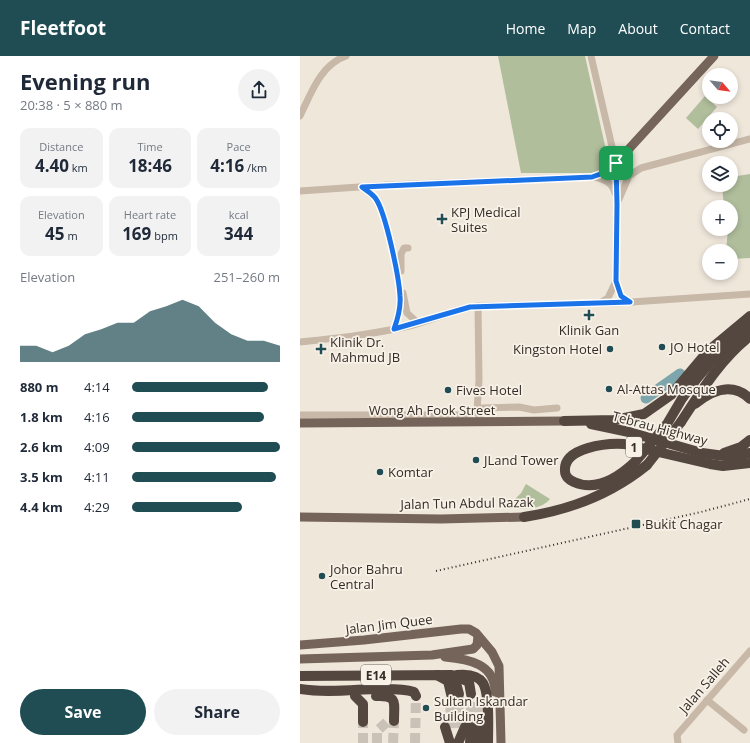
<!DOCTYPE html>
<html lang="en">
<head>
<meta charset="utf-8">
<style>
	:root { --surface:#fff; --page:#f2f2f3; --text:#1f2937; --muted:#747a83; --accent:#204c53 }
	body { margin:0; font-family:"Open Sans",sans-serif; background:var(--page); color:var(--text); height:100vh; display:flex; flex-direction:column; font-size:15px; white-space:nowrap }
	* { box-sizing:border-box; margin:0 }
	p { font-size:13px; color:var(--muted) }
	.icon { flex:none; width:22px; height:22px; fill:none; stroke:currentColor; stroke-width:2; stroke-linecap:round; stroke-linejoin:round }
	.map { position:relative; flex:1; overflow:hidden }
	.sheet { display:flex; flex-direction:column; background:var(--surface); width:300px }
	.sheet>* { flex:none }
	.needle { width:26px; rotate:118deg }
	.controls { position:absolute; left:402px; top:12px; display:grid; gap:8px }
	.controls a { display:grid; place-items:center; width:36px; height:36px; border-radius:50%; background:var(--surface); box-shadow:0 2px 6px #0003; font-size:20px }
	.pin { position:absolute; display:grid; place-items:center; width:34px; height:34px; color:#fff; margin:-17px; border-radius:8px; box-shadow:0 2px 6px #0006 }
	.round { display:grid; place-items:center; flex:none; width:42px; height:42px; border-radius:21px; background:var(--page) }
	.summary { display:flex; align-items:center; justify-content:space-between; height:68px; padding:0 20px }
	h1 { font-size:22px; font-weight:700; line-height:30px }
	.stats { display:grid; grid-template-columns:repeat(3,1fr); gap:6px; height:68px; padding:4px 20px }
	.stats div { display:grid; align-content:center; border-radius:10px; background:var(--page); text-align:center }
	.stats b { font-size:17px; font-weight:700 }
	.stats small { font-size:11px; font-weight:400 }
	.stats p { font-size:11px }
	.chart { height:112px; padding:8px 20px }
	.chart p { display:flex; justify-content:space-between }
	.chart svg { width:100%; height:72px; margin-top:4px; fill:var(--accent); opacity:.7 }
	.cta { display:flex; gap:8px; margin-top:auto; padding:8px 20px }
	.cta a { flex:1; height:46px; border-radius:24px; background:var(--accent); color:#fff; font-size:16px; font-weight:700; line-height:46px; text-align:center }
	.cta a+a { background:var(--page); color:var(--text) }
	ul { padding:0 20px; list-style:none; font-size:13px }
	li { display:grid; grid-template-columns:64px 48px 1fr; align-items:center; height:30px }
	li i { height:10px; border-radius:5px; background:var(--accent) }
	header { display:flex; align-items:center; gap:24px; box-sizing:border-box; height:56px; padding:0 20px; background:var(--accent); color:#fff }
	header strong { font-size:19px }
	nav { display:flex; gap:22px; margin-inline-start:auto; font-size:14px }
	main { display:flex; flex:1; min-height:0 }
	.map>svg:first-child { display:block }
	.green { fill:#b0be9c }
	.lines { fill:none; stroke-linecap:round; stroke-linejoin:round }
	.river { stroke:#7ca6ab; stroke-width:11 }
	.highway-tunnel { stroke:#cac2b7; stroke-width:10; stroke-dasharray:10 5; stroke-linecap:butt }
	.minor { stroke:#c7b8a8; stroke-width:7 }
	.major { stroke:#756459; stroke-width:9 }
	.highway { stroke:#54473f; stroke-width:10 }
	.rail { stroke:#342c27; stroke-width:2; stroke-dasharray:1 3; stroke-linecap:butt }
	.highway-bridge { stroke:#54473f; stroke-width:10 }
	.route-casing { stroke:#fff; stroke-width:8 }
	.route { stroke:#1a73e8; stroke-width:5 }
	.poi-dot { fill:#204c53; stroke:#f8f1e7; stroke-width:1.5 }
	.labels { text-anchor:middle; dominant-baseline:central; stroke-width:3.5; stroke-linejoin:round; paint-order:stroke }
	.shield { fill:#f8f1e7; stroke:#6f6761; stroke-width:1 }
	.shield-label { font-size:12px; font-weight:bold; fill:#342c27 }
	.poi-label { font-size:13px; fill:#342c27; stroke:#f8f1e7; text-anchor:start }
	.street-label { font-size:13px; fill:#342c27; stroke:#f8f1e7 }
</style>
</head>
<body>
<header>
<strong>Fleetfoot</strong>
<nav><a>Home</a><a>Map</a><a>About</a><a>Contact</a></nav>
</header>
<main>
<section class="sheet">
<div class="summary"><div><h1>Evening run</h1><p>20:38 · 5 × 880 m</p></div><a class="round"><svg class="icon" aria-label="share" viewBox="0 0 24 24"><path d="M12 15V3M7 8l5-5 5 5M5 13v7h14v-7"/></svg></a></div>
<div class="stats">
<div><p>Distance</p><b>4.40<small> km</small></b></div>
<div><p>Time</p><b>18:46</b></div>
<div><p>Pace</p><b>4:16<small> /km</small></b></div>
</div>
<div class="stats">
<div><p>Elevation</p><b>45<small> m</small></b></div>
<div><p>Heart rate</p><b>169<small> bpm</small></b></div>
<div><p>kcal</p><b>344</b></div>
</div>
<div class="chart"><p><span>Elevation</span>251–260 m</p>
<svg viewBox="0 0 160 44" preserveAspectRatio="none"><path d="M0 44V34L10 34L20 38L30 34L40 27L50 24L60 20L70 20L80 13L90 10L100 6L110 10L120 20L130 27L140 31L150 31L160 34V44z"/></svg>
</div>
<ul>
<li><b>880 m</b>4:14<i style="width:92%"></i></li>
<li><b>1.8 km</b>4:16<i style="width:89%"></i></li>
<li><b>2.6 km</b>4:09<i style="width:100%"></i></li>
<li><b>3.5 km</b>4:11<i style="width:97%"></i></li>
<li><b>4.4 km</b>4:29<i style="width:74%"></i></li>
</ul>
<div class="cta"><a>Save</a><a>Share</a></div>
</section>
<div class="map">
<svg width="450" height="687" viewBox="0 0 450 687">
	<rect width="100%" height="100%" fill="#f0e7db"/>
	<!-- green -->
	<g class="green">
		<path d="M198 0H285L308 103 306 112 300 117H221Z"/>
		<path d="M405 40 417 51 398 73 386 62Z"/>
		<path d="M450 118V202L431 203V195H426L428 173H431V151H424L422 129H431V121Z"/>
		<path d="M226 428 250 443C240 456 219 452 205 453L221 437Z"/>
	</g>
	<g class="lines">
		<!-- river -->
		<path class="river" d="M346 342 380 318"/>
		<!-- highway-tunnel -->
		<g class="highway-tunnel">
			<path d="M178 646 179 671"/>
			<path d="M171 671V638"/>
			<path d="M150 672 151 638"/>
			<path d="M158 672 159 638"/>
			<path d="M63 687V666"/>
			<path d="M77 687V675L88 665"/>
			<path d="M93 687 94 665"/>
			<path d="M115 687 116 640"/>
		</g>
		<!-- minor -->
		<g class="minor">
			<path d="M291 0 317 112 316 225 321 240 329 246"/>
			<path d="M0 60C11 38 20 9 46 0"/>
			<path d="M293 121C304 123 312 126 315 137"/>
			<path d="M62 131C67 135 73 138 76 143 86 158 99 221 100 240 101 251 98 262 94 273"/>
			<path d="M0 135 88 129 292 121 306 116 316 107"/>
			<path d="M319 143 329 120 341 112 450 83"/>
			<path d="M101 215V198L104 192H108"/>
			<path d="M103 237 107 257 118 267"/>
			<path d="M300 247 308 242 316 225"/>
			<path d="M178 250 179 324 177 355 181 366"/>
			<path d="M0 286C38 282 76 278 113 269 135 263 155 253 178 250L317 247 450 238"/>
			<path d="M0 359H168L182 352 219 351 234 354 257 352"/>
			<path d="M407 644 444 674"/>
			<path d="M378 687 377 679 450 595"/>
		</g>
		<!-- major -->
		<g class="major">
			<path d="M316 107 414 0"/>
			<path d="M0 367 264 365"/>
			<path d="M0 461 141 463 224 461"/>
			<path d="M0 589 64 584 161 573H169L176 577 192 596 199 610 201 687"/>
			<path d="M145 601C169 603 195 608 195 636"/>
			<path d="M0 603 132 599 173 593 177 589 178 580"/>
		</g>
		<!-- highway -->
		<g class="highway">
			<path d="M383 341C402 314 424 290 450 269"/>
			<path d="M395 348C412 334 433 326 450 343"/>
			<path d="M264 365 315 364 344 358 371 339 408 295 450 260"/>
			<path d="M381 366C402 334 420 304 450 280"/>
			<path d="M291 368 329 376 402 397 432 401 450 397"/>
			<path d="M424 397 441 391 450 384"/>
			<path d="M335 406C319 421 296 436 274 426 269 424 265 420 265 415 263 391 308 387 324 388L410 408 423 410 450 407"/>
			<path d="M224 461C270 454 310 439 347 409"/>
			<path d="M137 619 148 625 151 638"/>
			<path d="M157 619C166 618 177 618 183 627 190 639 188 673 188 687"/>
			<path d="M0 620 152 619 169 626 171 638"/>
			<path d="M149 622 156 627 159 638"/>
			<path d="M0 633C24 637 50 634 74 633 87 633 102 632 114 636L116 640"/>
			<path d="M55 640 63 648V666"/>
			<path d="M76 640C98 639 94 646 94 665"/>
			<path d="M145 671 150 687"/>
			<path d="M179 671V687"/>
			<path d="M158 687 165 671"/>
			<path d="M170 687 171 671"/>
		</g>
		<!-- rail -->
		<path class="rail" d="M136 515 401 456 450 443"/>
		<!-- highway-bridge -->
		<g class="highway-bridge">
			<path d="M335 406 367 368 383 341"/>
			<path d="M347 409 381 366"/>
		</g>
	</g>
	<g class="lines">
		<!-- route casing -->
		<g class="route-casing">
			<path id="route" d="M316 107 317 149 316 225 321 240 330 246 170 251 94 273C98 262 101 251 100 240 99 221 86 158 76 143 73 138 67 135 62 131L292 121 306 116Z"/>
		</g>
		<!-- route -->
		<use href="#route" class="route"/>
	</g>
	<!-- markers -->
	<g class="poi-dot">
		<path d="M140 157h4v4h4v4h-4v4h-4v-4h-4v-4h4z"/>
		<path d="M287 253h4v4h4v4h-4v4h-4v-4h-4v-4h4z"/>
		<circle cx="362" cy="291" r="4"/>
		<path d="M19 287h4v4h4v4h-4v4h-4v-4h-4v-4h4z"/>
		<circle cx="310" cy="293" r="4"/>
		<circle cx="309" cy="333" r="4"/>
		<circle cx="148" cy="334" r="4"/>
		<circle cx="176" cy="404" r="4"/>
		<circle cx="80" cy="416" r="4"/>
		<rect x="331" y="463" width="10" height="10" rx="2"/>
		<circle cx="22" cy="520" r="4"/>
		<circle cx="126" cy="652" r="4"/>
	</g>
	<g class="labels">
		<!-- shield labels -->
		<g class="shield">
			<rect x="326" y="381" width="16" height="20" rx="3"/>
			<rect x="61" y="609" width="30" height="20" rx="3"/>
		</g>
		<g class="shield-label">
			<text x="334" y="391">1</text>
			<text x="76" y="619">E14</text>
		</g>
		<!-- poi labels -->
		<g class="poi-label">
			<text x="151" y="156">KPJ Medical<tspan x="151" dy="15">Suites</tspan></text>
			<text x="289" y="274" text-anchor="middle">Klinik Gan</text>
			<text x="30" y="286">Klinik Dr.<tspan x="30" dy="15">Mahmud JB</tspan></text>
			<text x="370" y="291">JO Hotel</text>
			<text x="302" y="293" text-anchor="end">Kingston Hotel</text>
			<text x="317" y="333">Al-Attas Mosque</text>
			<text x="156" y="334">Fives Hotel</text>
			<text x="184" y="404">JLand Tower</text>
			<text x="88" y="416">Komtar</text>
			<text x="345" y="468">Bukit Chagar</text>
			<text x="30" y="513">Johor Bahru<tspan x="30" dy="15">Central</tspan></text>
			<text x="134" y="645">Sultan Iskandar<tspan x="134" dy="15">Building</tspan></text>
		</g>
		<!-- street labels -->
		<g class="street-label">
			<text x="132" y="354">Wong Ah Fook Street</text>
			<text transform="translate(360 372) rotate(15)">Tebrau Highway</text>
			<text transform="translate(167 447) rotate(-1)">Jalan Tun Abdul Razak</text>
			<text transform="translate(89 568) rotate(-7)">Jalan Jim Quee</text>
			<text transform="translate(404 629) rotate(-49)">Jalan Salleh</text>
		</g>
	</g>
</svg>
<div class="controls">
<a><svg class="needle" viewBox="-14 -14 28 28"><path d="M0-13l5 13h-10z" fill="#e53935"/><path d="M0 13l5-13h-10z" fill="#747a83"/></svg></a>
<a><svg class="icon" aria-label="locate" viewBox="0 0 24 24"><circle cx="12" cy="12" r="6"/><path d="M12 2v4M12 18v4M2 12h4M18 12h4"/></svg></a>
<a><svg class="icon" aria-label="layers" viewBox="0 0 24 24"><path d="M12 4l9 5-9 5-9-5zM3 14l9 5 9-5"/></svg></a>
<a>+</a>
<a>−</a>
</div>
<div class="pin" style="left:316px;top:107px;background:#1e9e55"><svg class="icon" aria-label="arrive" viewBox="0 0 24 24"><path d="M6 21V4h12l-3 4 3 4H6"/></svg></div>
</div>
</main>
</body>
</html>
